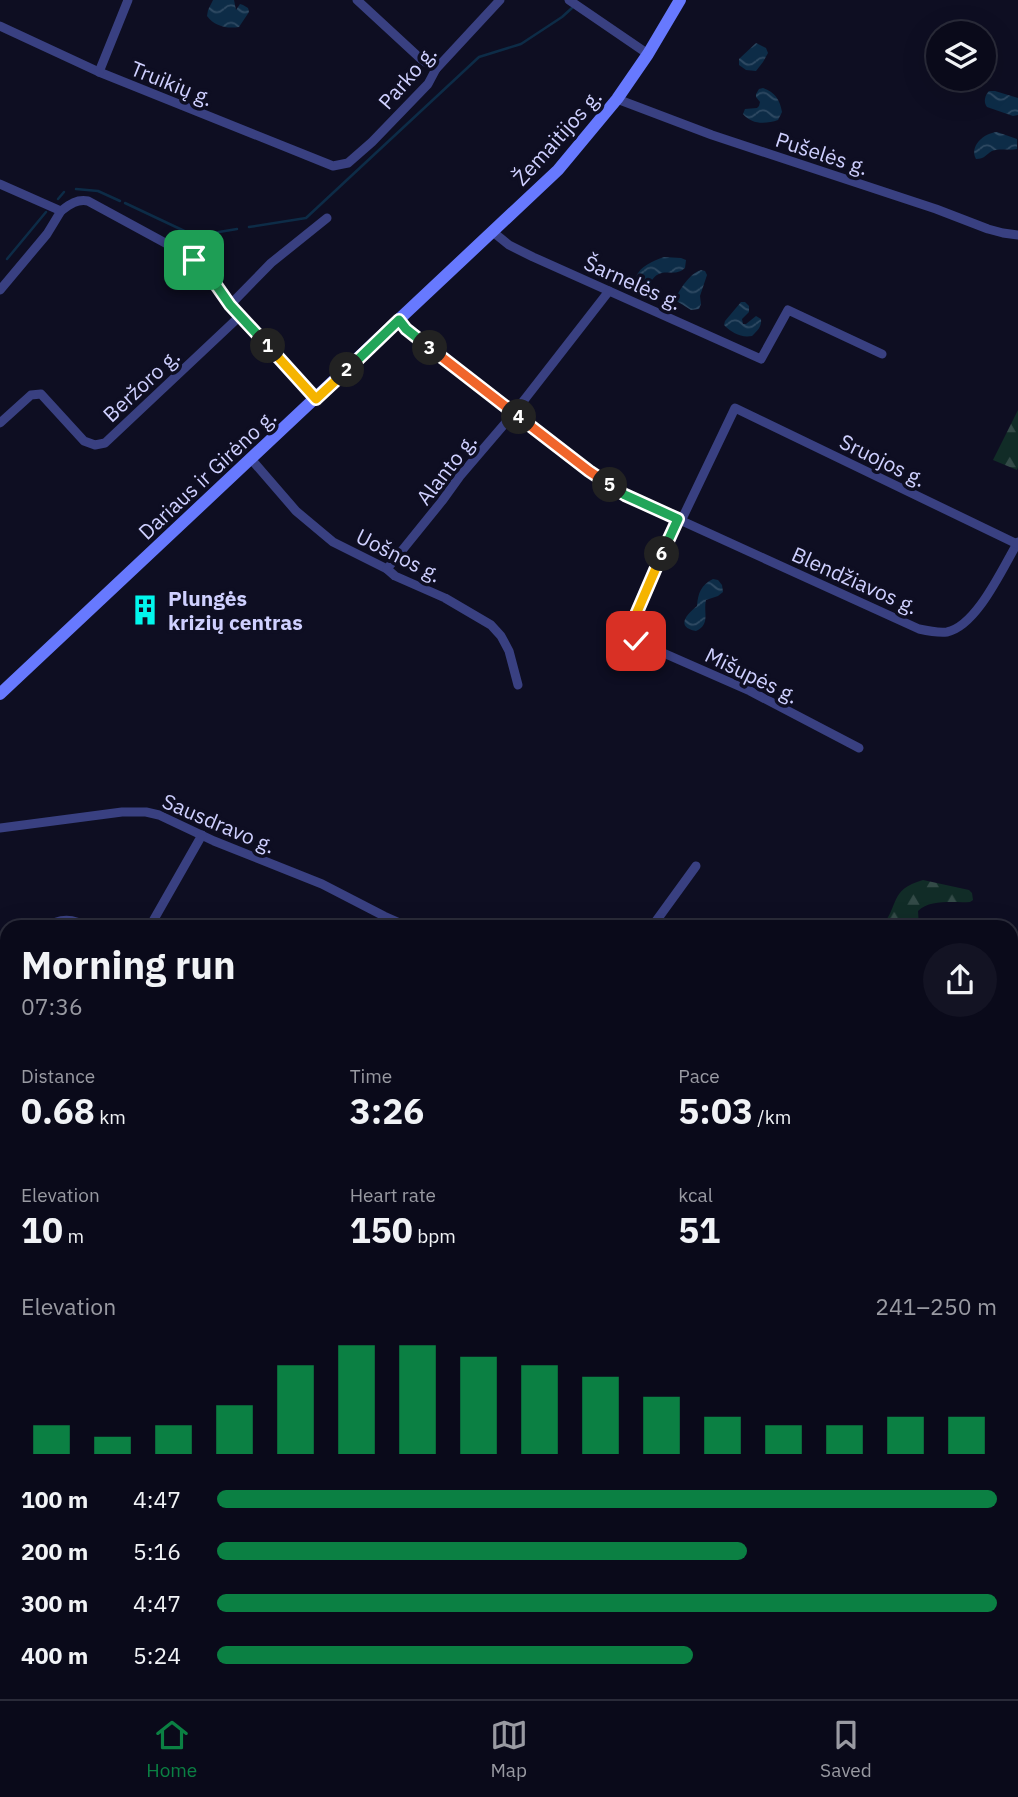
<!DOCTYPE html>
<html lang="en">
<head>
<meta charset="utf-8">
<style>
	:root { --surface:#0a0a1a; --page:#131323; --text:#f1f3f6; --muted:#999aa2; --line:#2a2b39; --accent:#0b8043 }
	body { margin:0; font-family:"IBM Plex Sans",sans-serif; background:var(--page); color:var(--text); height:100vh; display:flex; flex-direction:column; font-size:26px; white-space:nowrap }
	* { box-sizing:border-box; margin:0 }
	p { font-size:23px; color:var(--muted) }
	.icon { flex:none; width:38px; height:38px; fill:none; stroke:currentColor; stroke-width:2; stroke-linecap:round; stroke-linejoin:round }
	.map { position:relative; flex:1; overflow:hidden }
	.sheet { position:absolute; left:0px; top:920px; width:1018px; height:779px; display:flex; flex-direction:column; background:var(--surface); border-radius:21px 21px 0 0; box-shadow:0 7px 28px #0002,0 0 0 2px var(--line) }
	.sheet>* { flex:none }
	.controls { position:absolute; left:926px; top:21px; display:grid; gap:14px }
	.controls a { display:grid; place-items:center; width:70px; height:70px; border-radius:50%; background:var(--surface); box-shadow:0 7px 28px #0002,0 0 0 2px var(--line); font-size:35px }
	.pin { position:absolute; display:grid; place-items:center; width:60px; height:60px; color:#fff; margin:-30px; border-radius:14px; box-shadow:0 4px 10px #0006 }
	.km { position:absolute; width:35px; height:35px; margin:-18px; border-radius:50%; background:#222; color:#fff; font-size:19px; line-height:35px; text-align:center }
	.round { display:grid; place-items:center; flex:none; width:74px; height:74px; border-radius:37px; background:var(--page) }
	.headline { display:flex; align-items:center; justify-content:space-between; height:119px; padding:0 21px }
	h1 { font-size:38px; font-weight:700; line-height:52px }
	.stats { display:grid; grid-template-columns:repeat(3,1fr); gap:10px; height:119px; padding:7px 21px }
	.stats div { display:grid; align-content:center }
	.stats b { font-size:35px; font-weight:700 }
	.stats small { font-size:19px; font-weight:400 }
	.stats p { font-size:19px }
	.chart { height:196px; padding:14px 21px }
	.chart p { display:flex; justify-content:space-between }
	.chart svg { width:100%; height:126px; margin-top:7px; stroke:var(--accent); stroke-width:6 }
	ul { padding:0 21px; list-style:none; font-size:23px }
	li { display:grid; grid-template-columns:112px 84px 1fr; align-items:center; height:52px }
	li i { height:18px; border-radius:9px; background:var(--accent) }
	.menu { display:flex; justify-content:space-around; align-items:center; height:98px; border-top:2px solid var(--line); background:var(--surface); font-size:19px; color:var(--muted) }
	.menu a { display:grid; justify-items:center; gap:4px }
	.menu .active { color:var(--accent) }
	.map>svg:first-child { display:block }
	.green { fill:#112c27 }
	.forest { fill:url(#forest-firs) }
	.water { fill:url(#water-waves) }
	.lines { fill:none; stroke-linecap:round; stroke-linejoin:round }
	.stream { stroke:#0d2c47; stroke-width:2.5 }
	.street { stroke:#394081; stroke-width:9 }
	.secondary { stroke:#6779fe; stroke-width:12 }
	.rail-casing { stroke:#02f7ed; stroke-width:5 }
	.rail { stroke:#0e0e22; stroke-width:2.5; stroke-dasharray:8; stroke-linecap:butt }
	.split-1-casing { stroke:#fff; stroke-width:14 }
	.split-2-casing { stroke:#fff; stroke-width:14 }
	.split-3-casing { stroke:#fff; stroke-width:14 }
	.split-4-casing { stroke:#fff; stroke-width:14 }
	.split-5-casing { stroke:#fff; stroke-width:14 }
	.split-6-casing { stroke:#fff; stroke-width:14 }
	.split-7-casing { stroke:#fff; stroke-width:14 }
	.split-1 { stroke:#22a559; stroke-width:9 }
	.split-2 { stroke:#f5b400; stroke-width:9 }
	.split-3 { stroke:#22a559; stroke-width:9 }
	.split-4 { stroke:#f0652b; stroke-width:9 }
	.split-5 { stroke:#f0652b; stroke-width:9 }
	.split-6 { stroke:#22a559; stroke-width:9 }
	.split-7 { stroke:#f5b400; stroke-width:9 }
	.labels { text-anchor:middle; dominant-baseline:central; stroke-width:7; stroke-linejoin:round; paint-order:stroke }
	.street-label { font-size:21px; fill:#cfd0ff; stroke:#0e0e22 }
	.poi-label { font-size:21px; font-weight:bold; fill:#cfd0ff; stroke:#0e0e22; text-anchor:start }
</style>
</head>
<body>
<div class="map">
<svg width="1018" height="1699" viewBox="0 0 1018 1699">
	<defs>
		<pattern id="forest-firs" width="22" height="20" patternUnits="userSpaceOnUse" patternTransform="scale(1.75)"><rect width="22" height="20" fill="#112c27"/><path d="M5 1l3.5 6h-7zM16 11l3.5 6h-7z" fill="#334a47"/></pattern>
		<pattern id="water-waves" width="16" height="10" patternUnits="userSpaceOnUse" patternTransform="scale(1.75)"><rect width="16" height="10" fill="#0d2c47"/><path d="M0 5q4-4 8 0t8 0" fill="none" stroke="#2f4a63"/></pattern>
	</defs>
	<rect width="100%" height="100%" fill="#0e0e22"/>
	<!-- green -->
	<path class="green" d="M7 1688V1692H160L146 1699H0V1690Z"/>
	<!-- forest -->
	<g class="forest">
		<path d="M1018 410V467L1017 470 993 460Z"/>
		<path d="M923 880 969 890 972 893 973 900 970 902C953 903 930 899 918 911L919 927H881C900 906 888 890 923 880Z"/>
		<path d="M277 1692H404L397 1699H300L275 1695Z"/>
		<path d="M543 1692H642L649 1699H534Z"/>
	</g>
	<!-- water -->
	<g class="water">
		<path d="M213 0H234L236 10 240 4 243 5 248 8 249 12 239 27C227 29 214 26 207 16L208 10Z"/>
		<path d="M756 43 766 48 768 53 763 62 756 71 746 70 739 65V59Z"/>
		<path d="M763 88C775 92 780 100 782 112L778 120C766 124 752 125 743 114L745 109 757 108 759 106 760 102 756 97V94L759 89Z"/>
		<path d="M989 91H995L1018 98V115L1013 116 987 107C983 102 985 95 989 91Z"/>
		<path d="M997 132 1017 139V149C1010 151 1000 148 992 151 985 155 985 159 976 159 969 146 984 133 997 132Z"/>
		<path d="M664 257 681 258 686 260 685 268C675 277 666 269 657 275 655 276 650 282 649 284L638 282 636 277C640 266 653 261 664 257Z"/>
		<path d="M701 270 705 271 707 275 700 296 701 304 699 309 691 310 675 300C679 290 690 273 701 270Z"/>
		<path d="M741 302H745L749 306V312L742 319 743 324H746L756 316 761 319C762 327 757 331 752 336 741 338 732 333 724 325L725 321Z"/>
		<path d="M713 579 718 580 722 585 723 592 718 596 706 600C703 613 711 624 696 631 675 627 687 614 697 606 698 593 701 585 713 579Z"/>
	</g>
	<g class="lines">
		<!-- stream -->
		<g class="stream">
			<path d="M76 189 98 191 120 201"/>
			<path d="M58 199 64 192"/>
			<path d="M125 203 195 236 237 229"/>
			<path d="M249 227 306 218 479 57 521 44 562 17 572 8"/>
			<path d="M7 259 46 212"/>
			<path d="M0 1139 7 1130"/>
			<path d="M43 1692 44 1699"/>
		</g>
		<!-- street -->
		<g class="street">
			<path d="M357 0 422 60 436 69"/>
			<path d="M569 0 648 54"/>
			<path d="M0 26 99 72 333 166 348 163 372 142 428 84 436 69 500 0"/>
			<path d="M99 72 128 0"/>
			<path d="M617 99 712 135 936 209 988 229 1003 233 1018 235"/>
			<path d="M0 184 61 211C70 204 77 199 88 201L180 251 194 260 207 272 230 305 316 399"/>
			<path d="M493 232 509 245 533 257 761 359 788 310 882 354"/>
			<path d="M0 290 47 234 61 211"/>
			<path d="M230 305 271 263 327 218"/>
			<path d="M399 320 414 336 589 471 625 495 919 629C928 631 938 633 947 632 977 626 1003 567 1018 542"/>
			<path d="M0 423 31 395 41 394 84 441 95 445 105 443 240 316"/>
			<path d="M251 459 296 511 333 542 387 569 395 576 445 598 491 625 501 636 509 651 518 685"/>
			<path d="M678 519 631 626C631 633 631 636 636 641L750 691 859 748"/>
			<path d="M681 521 735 408 1017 544"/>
			<path d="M387 569 442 501 460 476 514 413 609 291"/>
			<path d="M0 828 122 812H146L159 815 214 841 322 884 384 916 411 928"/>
			<path d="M45 928C60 917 74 918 89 928"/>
			<path d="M149 928 202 835"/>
			<path d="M651 928 696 866"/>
			<path d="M0 1007 7 986"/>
			<path d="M1012 1158 1018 1156"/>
			<path d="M0 1329 7 1333"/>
			<path d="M775 1699 779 1692"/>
		</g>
		<!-- secondary -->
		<path class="secondary" d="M0 694 558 170 617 99 648 54 680 0"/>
		<!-- rail casing -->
		<g class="rail-casing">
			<g id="rail">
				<path d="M1012 1136 1018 1134"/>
				<path d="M0 1194 7 1198"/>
			</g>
		</g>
		<!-- rail -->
		<use href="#rail" class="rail"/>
	</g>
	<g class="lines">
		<!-- split-1 casing -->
		<g class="split-1-casing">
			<path id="split-1" d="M194 260 207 272 230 305 268 346"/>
		</g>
		<!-- split-2 casing -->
		<g class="split-2-casing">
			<path id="split-2" d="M268 346 316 399 347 370"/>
		</g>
		<!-- split-3 casing -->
		<g class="split-3-casing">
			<path id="split-3" d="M347 370 399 320 406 329 430 348"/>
		</g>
		<!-- split-4 casing -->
		<g class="split-4-casing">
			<path id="split-4" d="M430 348 519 417"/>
		</g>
		<!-- split-5 casing -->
		<g class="split-5-casing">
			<path id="split-5" d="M519 417 589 471 610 485"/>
		</g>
		<!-- split-6 casing -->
		<g class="split-6-casing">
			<path id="split-6" d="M610 485 625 495 678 519 662 554"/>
		</g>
		<!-- split-7 casing -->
		<g class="split-7-casing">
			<path id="split-7" d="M636 641 631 634V626L662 554"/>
		</g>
		<!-- split-1 -->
		<use href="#split-1" class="split-1"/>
		<!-- split-2 -->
		<use href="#split-2" class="split-2"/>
		<!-- split-3 -->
		<use href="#split-3" class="split-3"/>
		<!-- split-4 -->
		<use href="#split-4" class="split-4"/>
		<!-- split-5 -->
		<use href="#split-5" class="split-5"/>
		<!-- split-6 -->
		<use href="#split-6" class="split-6"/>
		<!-- split-7 -->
		<use href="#split-7" class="split-7"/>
	</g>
	<!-- icons -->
	<defs>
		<g id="building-bare" transform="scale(2.415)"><path d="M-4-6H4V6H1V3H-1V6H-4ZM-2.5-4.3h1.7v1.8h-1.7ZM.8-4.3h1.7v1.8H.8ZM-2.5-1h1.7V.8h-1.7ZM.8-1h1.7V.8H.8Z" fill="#02f7ed" stroke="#0e0e22" stroke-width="2.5" paint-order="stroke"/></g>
	</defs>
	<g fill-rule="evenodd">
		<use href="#building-bare" x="145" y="610"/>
	</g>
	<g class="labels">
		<!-- street labels -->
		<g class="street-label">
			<text transform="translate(407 77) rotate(-49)">Parko g.</text>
			<text transform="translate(172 83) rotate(22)">Truikių g.</text>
			<text transform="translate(557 137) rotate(-48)">Žemaitijos g.</text>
			<text transform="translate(822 153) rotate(18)">Pušelės g.</text>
			<text transform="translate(633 282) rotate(24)">Šarnelės g.</text>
			<text transform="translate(141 385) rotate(-43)">Beržoro g.</text>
			<text transform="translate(883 460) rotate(26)">Sruojos g.</text>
			<text transform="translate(446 469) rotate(-52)">Alanto g.</text>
			<text transform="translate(207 474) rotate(-43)">Dariaus ir Girėno g.</text>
			<text transform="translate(399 555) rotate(27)">Uošnos g.</text>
			<text transform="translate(855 580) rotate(24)">Blendžiavos g.</text>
			<text transform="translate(752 675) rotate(26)">Mišupės g.</text>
			<text transform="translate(219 823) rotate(23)">Sausdravo g.</text>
		</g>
		<!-- poi labels -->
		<g class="poi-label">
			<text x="168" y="598">Plungės<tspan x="168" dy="24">krizių centras</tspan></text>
		</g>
	</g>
</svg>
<div class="controls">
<a><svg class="icon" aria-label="layers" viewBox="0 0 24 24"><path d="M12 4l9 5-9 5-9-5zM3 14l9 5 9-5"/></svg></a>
</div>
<div class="pin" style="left:194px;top:260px;background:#1e9e55"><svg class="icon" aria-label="arrive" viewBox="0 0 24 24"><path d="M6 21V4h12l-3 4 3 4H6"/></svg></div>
<div class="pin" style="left:636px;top:641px;background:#d93025"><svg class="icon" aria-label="check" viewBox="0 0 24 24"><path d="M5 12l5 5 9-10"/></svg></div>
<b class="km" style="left:268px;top:346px">1</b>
<b class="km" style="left:347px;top:370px">2</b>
<b class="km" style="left:430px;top:348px">3</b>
<b class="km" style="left:519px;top:417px">4</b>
<b class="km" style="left:610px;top:485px">5</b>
<b class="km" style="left:662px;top:554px">6</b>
<section class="sheet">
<div class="headline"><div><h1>Morning run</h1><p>07:36</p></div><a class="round"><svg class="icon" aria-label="share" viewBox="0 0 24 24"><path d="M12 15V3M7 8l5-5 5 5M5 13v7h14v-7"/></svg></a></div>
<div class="stats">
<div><p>Distance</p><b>0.68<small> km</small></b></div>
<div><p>Time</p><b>3:26</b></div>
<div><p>Pace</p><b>5:03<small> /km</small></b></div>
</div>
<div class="stats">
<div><p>Elevation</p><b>10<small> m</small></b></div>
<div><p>Heart rate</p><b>150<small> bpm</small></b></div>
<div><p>kcal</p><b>51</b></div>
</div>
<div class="chart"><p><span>Elevation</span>241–250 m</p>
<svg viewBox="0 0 160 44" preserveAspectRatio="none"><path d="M5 44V34M15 44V38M25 44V34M35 44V27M45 44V13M55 44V6M65 44V6M75 44V10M85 44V13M95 44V17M105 44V24M115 44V31M125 44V34M135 44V34M145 44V31M155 44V31"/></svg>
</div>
<ul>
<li><b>100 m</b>4:47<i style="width:100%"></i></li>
<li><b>200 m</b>5:16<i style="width:68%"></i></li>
<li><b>300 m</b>4:47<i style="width:100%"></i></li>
<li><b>400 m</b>5:24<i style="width:61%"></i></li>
</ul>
</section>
</div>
<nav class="menu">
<a class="active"><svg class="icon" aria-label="home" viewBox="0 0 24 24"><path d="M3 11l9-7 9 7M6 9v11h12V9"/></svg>Home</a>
<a><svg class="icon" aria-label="map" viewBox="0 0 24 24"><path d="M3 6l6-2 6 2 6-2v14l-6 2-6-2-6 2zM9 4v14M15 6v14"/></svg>Map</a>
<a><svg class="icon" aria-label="saved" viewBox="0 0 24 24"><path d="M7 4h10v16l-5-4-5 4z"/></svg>Saved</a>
</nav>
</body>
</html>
